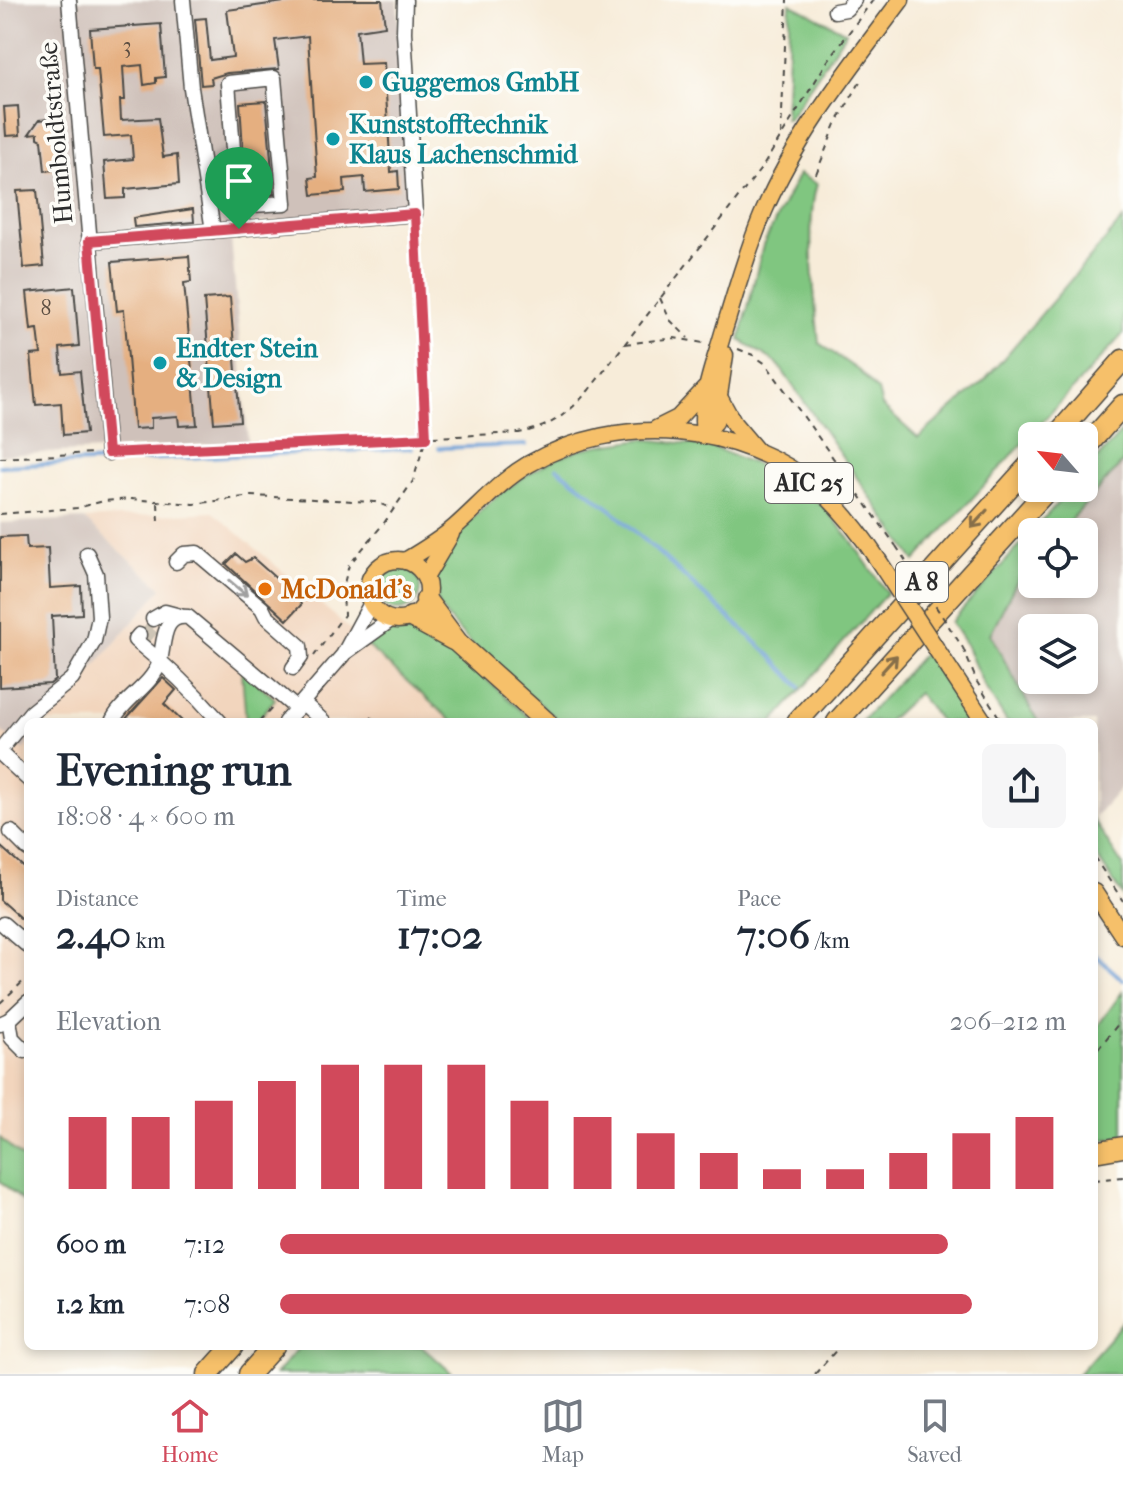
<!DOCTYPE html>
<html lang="en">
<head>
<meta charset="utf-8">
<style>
	:root { --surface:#fff; --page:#f6f6f7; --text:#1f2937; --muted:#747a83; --line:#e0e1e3; --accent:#d1495b }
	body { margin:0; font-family:"IM FELL French Canon",serif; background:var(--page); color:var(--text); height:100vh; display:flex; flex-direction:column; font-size:30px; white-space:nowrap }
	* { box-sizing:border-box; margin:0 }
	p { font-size:26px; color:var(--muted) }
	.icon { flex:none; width:44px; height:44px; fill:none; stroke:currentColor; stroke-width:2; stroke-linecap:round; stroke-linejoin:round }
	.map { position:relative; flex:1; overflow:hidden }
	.details { position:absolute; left:24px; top:718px; width:1074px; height:632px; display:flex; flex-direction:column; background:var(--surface); border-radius:12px; box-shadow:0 4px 12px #0003 }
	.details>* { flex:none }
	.needle { width:52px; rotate:298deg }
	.buttons { position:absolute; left:1018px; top:422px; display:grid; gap:16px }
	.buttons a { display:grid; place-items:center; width:80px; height:80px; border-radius:12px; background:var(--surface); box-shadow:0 4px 12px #0003; font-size:40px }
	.pin { position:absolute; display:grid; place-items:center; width:68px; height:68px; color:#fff; margin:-82px -34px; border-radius:50% 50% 50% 0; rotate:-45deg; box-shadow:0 0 8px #0007 }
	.pin .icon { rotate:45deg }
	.round { display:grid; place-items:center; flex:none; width:84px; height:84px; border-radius:12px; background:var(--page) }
	.summary { display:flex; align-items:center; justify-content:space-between; height:136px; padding:0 32px }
	h1 { font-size:44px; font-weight:800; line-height:60px }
	.stats { display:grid; grid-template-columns:repeat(3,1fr); gap:12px; height:136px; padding:8px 32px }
	.stats div { display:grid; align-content:center }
	.stats b { font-size:40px; font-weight:800 }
	.stats small { font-size:22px; font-weight:400 }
	.stats p { font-size:22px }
	.chart { height:224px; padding:16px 32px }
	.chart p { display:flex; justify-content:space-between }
	.chart svg { width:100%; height:144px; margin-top:8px; stroke:var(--accent); stroke-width:6 }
	ul { padding:0 32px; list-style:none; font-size:26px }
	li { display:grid; grid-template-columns:128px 96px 1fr; align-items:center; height:60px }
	li i { height:20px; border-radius:10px; background:var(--accent) }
	.tabs { display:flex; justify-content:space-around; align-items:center; height:112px; border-top:2px solid var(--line); background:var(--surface); font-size:22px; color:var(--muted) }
	.tabs a { display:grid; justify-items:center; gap:4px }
	.tabs .current { color:var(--accent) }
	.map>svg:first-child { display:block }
	.built { fill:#f2d5bd }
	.industrial { fill:#cfc1ba; fill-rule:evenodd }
	.green { fill:#80c680; stroke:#567856; stroke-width:2 }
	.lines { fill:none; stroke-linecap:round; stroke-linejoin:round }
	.stream { stroke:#6a9ed6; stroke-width:4 }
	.building { fill:#e5af80 }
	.minor-tunnel { stroke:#cec5b6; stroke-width:14; stroke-dasharray:14 7; stroke-linecap:butt }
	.minor-casing { stroke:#4a4845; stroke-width:17 }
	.major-casing { stroke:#4a4845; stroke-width:19 }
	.highway-casing { stroke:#4a4845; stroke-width:23 }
	.path { stroke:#4a4845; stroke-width:2; stroke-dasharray:6 6; stroke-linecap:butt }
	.minor { stroke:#fff; stroke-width:14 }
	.major { stroke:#f6c06b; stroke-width:16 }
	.highway { stroke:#f6c06b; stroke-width:20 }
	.major-bridge-casing { stroke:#4a4845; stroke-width:19; stroke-linecap:butt }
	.path-bridge { stroke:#4a4845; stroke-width:2; stroke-dasharray:6 6; stroke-linecap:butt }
	.major-bridge { stroke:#f6c06b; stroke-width:16 }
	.oneway { stroke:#866e48 }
	.oneway2 { stroke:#a0a0a0 }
	.route-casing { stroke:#fff; stroke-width:16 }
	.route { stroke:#d1495b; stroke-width:10 }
	.culture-dot { fill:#0f9aa8; stroke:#fdfcf7; stroke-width:3 }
	.food-dot { fill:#e8710a; stroke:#fdfcf7; stroke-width:3 }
	.labels { text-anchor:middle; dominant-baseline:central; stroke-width:7; stroke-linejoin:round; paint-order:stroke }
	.number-label { font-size:22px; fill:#5a4c40 }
	.shield { fill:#fdfcf7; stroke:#6a6a68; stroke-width:2 }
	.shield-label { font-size:24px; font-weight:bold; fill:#2b2b2b }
	.culture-label { font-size:26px; font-weight:bold; fill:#0d838f; stroke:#fdfcf7; text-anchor:start }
	.street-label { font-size:26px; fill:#2b2b2b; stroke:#fdfcf7 }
	.food-label { font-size:26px; font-weight:bold; fill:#c56008; stroke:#fdfcf7; text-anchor:start }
</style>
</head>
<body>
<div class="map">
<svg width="1123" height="1374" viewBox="0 0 1123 1374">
	<rect width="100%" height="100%" fill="#fdfcf7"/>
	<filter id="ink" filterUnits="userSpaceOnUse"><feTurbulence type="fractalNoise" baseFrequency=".0125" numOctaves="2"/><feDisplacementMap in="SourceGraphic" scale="16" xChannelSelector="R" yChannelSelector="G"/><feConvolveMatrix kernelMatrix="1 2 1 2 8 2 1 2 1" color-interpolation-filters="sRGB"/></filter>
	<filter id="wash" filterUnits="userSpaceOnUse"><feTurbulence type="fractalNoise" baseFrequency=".006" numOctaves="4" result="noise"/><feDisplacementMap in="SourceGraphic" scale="32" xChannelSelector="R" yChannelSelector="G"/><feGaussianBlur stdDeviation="1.8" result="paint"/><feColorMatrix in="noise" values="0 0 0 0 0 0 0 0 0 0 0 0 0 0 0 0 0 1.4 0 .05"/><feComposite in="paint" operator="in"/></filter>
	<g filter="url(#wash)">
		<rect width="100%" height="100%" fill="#f7ecd9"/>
		<!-- built -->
		<g class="built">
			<path d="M213 512 336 617 453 722H47L162 588 84 519Z"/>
			<path d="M0 730 23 750 28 744V1163L0 1138Z"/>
		</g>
		<!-- industrial -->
		<g class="industrial">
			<path d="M0 0H397L411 209 230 225 248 443 0 455Z"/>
			<path d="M1123 462V785L1094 818V722H1038L990 635 1018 579 1032 564V584H1084V532H1060ZM1032 628H1084V680H1032Z"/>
			<path d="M84 519 162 588 47 722H28V744L23 750 0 730V523Z"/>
		</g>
		<!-- green -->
		<g class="green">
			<path d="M790 3 846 32 789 118 785 119Z"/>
			<path d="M799 174 817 184C805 223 815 300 819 343L859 371 878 391 882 406 918 438 985 380 1123 219V334L915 561 777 363 740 340 763 245Z"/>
			<path d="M1123 430V462L1060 532H1032V564L1018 579 990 634 1038 722H1007L983 684 966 645 951 622 1071 488H1084V473Z"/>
			<path d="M642 439 709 446 762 467 823 506 850 539 887 593 773 722H561C533 698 450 632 438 602 416 545 528 465 576 451 596 444 621 443 642 439Z"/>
			<circle cx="398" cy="588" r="22"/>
			<path d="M405 624 451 648 534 722H453L365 644 390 627Z"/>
			<path d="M925 652 972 722H941L918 693 887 722H861Z"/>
			<path d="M244 670 275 699 256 722H246L242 672Z"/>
			<path d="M1094 821 1123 866V896L1094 852Z"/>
			<path d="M1123 991V1137L1094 1141V1031Z"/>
			<path d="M0 1138 28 1163V1206L0 1181Z"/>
			<path d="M1123 1323V1374H1078Z"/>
			<path d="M300 1346H422L453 1374H276Z"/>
		</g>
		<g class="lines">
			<!-- stream -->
			<g class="stream">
				<path d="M439 448 526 445"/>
				<path d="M0 466 412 448"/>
				<path d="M557 468 613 511 771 656 800 687"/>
				<path d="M1094 954 1123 980"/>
			</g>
		</g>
		<g id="blocks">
			<!-- building -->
			<g class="building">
				<path d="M298 0H382L385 26 357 30 360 64 384 63 391 172 398 171 399 189 365 192 364 177 344 179 345 192 312 195 310 178 317 177 308 36 275 40 279 69 227 73 211 78 212 84 201 85 195 19 206 18 210 60 233 57 227 10Z"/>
				<path d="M161 24 165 77 156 78V83L144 85 142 65 123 67 125 100H120L121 120 158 118 163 157 177 155 179 184 125 189V198L107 199 104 162 133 159 131 135 104 137 98 69H93L90 29Z"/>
				<path d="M266 101 274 194 246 195 240 103Z"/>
				<path d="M18 106 20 135 6 136 4 107Z"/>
				<path d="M58 118 61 120 64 169 45 171 42 140 38 138V133L29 134 39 120Z"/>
				<path d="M37 190 44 266 24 268 17 191Z"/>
				<path d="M193 209 194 222 134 227 133 218Z"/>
				<path d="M189 256 191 282 184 283 197 425 179 426 178 416 151 418V428L134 429 124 310 117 311 112 262Z"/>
				<path d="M74 287 79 346 60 348 62 373 80 371 86 433 63 435 61 403 36 405 31 355 41 354 38 329 31 330 27 292Z"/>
				<path d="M230 297 240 421 214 423 204 299Z"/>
				<path d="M26 536 27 549 48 548 50 588 81 586 82 614 52 616 55 680 50 684 0 687V537Z"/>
				<path d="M236 554 245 562 253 558 280 582 283 579 302 595 299 599 301 605 287 620 226 564Z"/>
				<path d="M163 678 176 690 164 704 183 722H123Z"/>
				<path d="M0 846 28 871V925L0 900Z"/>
			</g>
		</g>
	</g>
	<g filter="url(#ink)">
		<use href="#blocks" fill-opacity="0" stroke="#4a4845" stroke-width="2"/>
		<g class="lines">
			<!-- minor-tunnel -->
			<path class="minor-tunnel" d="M143 639 157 623"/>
			<!-- minor casing -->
			<g class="minor-casing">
				<g id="minor">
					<path d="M69 0 108 453"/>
					<path d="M183 0 191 88 213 231"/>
					<path d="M835 11 846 9 854 0"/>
					<path d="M237 206 285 203 274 78 228 83 239 229"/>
					<path d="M89 241 415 214 404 32 405 0"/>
					<path d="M176 562 184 554 197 553 262 608 266 616 300 646 301 657 293 668"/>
					<path d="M153 619 165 612 180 616"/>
					<path d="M139 635 135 640C166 665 194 692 220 722"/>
					<path d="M346 652 392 619"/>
					<path d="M303 703 324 722"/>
					<path d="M112 722C120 702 151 686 159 664 165 647 160 613 188 617L297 709"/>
					<path d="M285 722 343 655 371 603"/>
					<path d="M0 750 31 712 72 679 94 641 99 617 96 574 87 554"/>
					<path d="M0 753 28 779"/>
					<path d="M11 832 28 849"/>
					<path d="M3 924 28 946"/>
					<path d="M9 1020 12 1038 25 1051"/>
					<path d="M0 1024 9 1020 28 1002"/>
				</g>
			</g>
			<!-- major casing -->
			<g class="major-casing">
				<g id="major">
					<path d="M719 397 734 424 756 450"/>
					<path d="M656 429 678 418 705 389"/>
					<path d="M704 434C699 401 714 365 723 333 736 292 747 250 764 211 797 134 851 67 901 0"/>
					<path d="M704 434 715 422 725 355"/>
					<circle cx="398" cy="590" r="30"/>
					<path d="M405 561C422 551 440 540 455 527 480 505 500 481 529 464 619 412 741 422 820 490 843 511 861 534 878 560"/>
					<path d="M425 578 451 534"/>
					<path d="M950 670 984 722"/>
					<path d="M1094 892 1123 936"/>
				</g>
			</g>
			<!-- highway casing -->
			<g class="highway-casing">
				<g id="highway">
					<path d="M1056 436 1123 360"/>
					<path d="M1084 449 1123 405"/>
					<path d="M426 600 458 643 546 722"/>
					<path d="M411 617 453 640"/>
					<path d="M797 722 1032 462"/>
					<path d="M837 722 1049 488"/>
					<path d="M1094 1152 1123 1147"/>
					<path d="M208 1374 233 1346"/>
					<path d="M249 1374 274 1346"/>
				</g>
			</g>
			<!-- path -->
			<g class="path">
				<path d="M781 135 787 0"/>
				<path d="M816 174 836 124 863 77"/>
				<path d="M660 298 670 320 688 338"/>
				<path d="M625 344 674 338 703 343"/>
				<path d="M738 349 753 355 766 364 896 546"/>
				<path d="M121 452 519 433C551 427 568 414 589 390L763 166 827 62 873 0"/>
				<path d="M0 458 94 453"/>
				<path d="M158 503 159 523"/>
				<path d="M0 514 77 508 104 501 131 499 194 504 251 496 375 502 394 509"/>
				<path d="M963 648 977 682 1002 722"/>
				<path d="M314 656 344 615 343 587 349 565 384 523 413 481 426 438 416 226"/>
				<path d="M371 717 376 722"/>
				<path d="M259 722 272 708"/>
				<path d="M1094 857 1123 901"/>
				<path d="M0 1003 28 977"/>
				<path d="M1098 1049 1123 1018"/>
				<path d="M1094 1180 1123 1177"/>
				<path d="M815 1374 840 1346"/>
			</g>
			<!-- minor -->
			<use href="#minor" class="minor"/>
			<!-- major -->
			<use href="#major" class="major"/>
			<!-- highway -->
			<use href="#highway" class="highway"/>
			<!-- major-bridge casing -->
			<g class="major-bridge-casing">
				<path id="major-bridge" d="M878 560 950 670"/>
			</g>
			<!-- path-bridge -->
			<path class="path-bridge" d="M896 546 963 648"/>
			<!-- major-bridge -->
			<use href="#major-bridge" class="major-bridge"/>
		</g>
		<!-- one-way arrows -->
		<defs><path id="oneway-shaft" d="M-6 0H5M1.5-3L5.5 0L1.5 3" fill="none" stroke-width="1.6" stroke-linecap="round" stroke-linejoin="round" transform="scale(2)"/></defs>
		<g class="oneway">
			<use href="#oneway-shaft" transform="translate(979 519) rotate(132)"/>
			<use href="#oneway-shaft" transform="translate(889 664) rotate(-48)"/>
		</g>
		<use class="oneway2" href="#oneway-shaft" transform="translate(238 588) rotate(40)"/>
	</g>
	<g class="lines" filter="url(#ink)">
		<!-- route casing -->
		<g class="route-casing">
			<path id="route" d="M415 214 426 438 108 453 89 241Z"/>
		</g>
		<!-- route -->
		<use href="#route" class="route"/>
	</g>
	<!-- markers -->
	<g class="culture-dot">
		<circle cx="366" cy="82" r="8"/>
		<circle cx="333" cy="139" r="8"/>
		<circle cx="160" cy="363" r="8"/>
	</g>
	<circle class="food-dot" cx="265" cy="589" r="8"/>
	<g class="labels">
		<!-- number labels -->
		<g class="number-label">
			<text x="127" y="46">3</text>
			<text x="46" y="308">8</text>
		</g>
		<!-- shield labels -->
		<g class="shield">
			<rect x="765" y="463" width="88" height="40" rx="6"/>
			<rect x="896" y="562" width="52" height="40" rx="6"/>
		</g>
		<g class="shield-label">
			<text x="809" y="483">AIC 25</text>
			<text x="922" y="582">A 8</text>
		</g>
		<!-- culture labels -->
		<g class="culture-label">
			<text x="382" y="82">Guggemos GmbH</text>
			<text x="349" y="124">Kunststofftechnik<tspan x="349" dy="30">Klaus Lachenschmid</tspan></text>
			<text x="176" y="348">Endter Stein<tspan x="176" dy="30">&amp; Design</tspan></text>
		</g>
		<!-- street labels -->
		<g class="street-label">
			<text transform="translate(56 133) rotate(-95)">Humboldtstraße</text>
		</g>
		<!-- food labels -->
		<g class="food-label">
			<text x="281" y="589">McDonald's</text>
		</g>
	</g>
</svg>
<div class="buttons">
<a><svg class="needle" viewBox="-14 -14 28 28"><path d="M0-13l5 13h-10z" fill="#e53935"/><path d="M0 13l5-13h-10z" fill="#747a83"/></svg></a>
<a><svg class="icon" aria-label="locate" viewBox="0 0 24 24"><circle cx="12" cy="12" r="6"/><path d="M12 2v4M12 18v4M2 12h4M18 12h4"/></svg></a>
<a><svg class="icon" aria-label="layers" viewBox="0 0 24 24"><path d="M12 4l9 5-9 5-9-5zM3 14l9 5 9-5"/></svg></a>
</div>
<div class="pin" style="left:239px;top:229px;background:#1e9e55"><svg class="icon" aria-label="arrive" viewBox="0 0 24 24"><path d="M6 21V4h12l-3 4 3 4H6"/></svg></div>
<section class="details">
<div class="summary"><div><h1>Evening run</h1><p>18:08 · 4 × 600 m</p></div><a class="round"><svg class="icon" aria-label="share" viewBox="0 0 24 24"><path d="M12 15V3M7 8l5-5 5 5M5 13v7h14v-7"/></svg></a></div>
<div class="stats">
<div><p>Distance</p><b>2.40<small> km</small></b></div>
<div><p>Time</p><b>17:02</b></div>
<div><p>Pace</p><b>7:06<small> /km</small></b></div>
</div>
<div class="chart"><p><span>Elevation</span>206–212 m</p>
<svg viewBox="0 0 160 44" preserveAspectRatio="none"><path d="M5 44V22M15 44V22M25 44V17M35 44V11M45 44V6M55 44V6M65 44V6M75 44V17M85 44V22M95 44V27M105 44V33M115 44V38M125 44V38M135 44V33M145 44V27M155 44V22"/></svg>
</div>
<ul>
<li><b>600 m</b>7:12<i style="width:85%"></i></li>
<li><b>1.2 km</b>7:08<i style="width:88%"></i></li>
</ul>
</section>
</div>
<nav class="tabs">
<a class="current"><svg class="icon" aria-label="home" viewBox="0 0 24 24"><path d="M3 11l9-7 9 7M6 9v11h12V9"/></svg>Home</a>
<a><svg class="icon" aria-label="map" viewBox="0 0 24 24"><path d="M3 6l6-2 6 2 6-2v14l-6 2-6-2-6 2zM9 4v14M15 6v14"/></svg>Map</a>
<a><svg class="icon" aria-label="saved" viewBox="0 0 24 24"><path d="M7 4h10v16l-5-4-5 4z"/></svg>Saved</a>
</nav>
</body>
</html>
